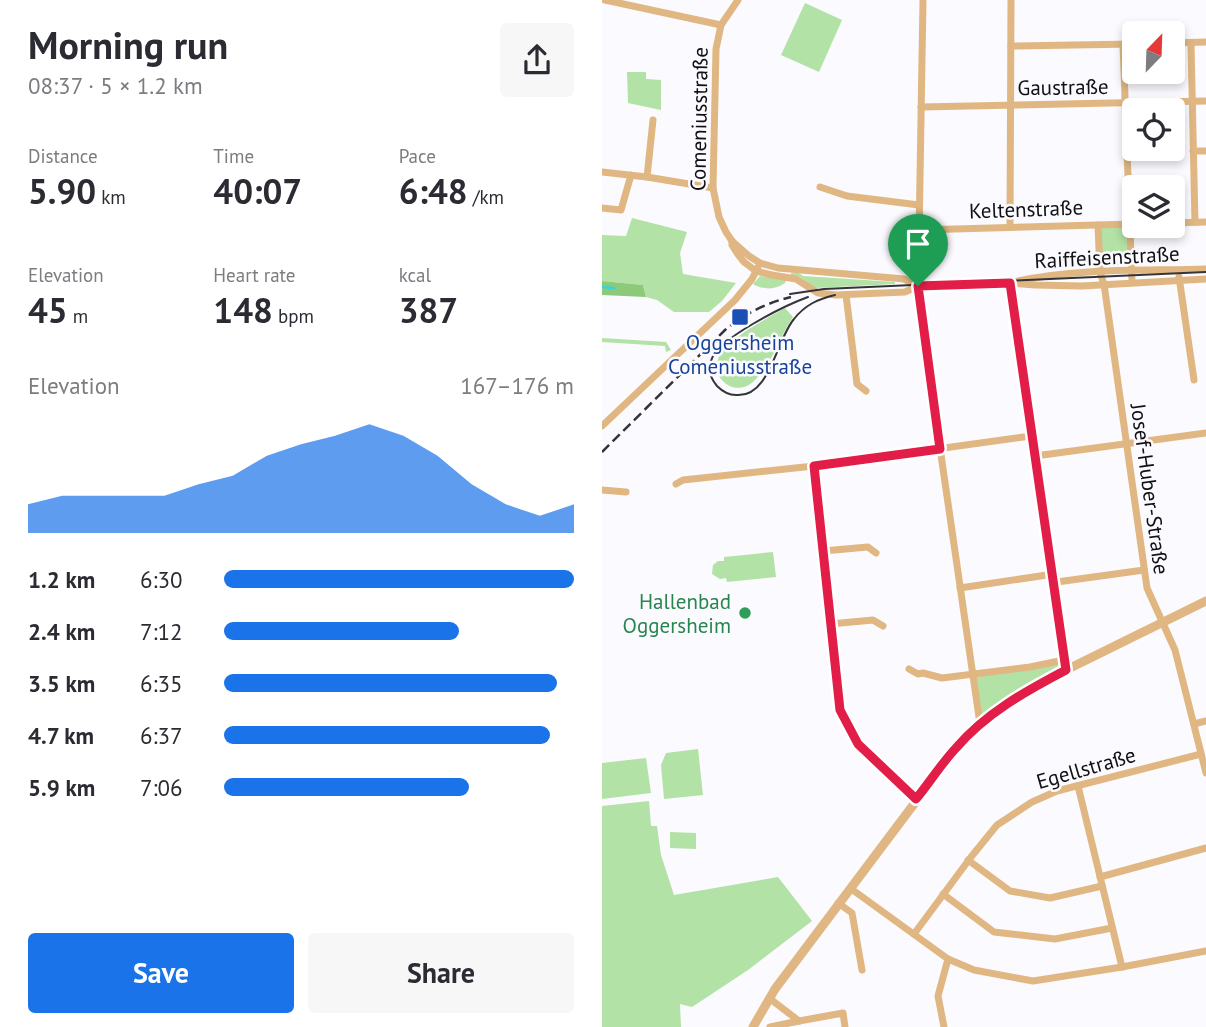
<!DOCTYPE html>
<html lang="en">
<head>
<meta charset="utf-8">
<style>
	:root { --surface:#fff; --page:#f7f7f7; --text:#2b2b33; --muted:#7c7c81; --accent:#1a73e8 }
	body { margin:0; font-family:"PT Sans",sans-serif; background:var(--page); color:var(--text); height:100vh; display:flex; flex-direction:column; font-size:26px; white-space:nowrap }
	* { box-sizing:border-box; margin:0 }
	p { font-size:23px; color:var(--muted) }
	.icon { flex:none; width:38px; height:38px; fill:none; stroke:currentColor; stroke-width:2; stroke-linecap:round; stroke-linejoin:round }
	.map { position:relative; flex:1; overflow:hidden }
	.panel { display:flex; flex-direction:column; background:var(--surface); width:602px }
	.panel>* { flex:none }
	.needle { width:46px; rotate:23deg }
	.fabs { position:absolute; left:520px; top:21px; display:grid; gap:14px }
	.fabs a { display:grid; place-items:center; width:63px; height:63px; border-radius:7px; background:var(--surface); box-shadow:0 4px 10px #0003; font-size:35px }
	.pin { position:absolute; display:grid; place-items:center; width:60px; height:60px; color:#fff; margin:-72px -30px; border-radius:50% 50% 50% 0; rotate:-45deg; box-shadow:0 0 7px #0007 }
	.pin .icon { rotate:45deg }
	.round { display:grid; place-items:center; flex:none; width:74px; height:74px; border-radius:7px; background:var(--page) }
	.headline { display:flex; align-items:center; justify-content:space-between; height:119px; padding:0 28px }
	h1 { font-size:38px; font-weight:700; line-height:52px }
	.metrics { display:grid; grid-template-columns:repeat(3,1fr); gap:10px; height:119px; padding:7px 28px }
	.metrics div { display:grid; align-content:center }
	.metrics b { font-size:35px; font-weight:700 }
	.metrics small { font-size:19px; font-weight:400 }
	.metrics p { font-size:19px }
	.chart { height:196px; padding:14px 28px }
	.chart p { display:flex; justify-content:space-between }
	.chart svg { width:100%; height:126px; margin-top:7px; fill:var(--accent); opacity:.7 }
	.action { display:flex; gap:14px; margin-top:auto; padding:14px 28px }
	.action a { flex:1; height:80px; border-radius:7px; background:var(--accent); color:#fff; font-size:28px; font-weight:700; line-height:80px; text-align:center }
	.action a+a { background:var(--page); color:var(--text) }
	ul { padding:0 28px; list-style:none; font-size:23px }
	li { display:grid; grid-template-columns:112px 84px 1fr; align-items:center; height:52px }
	li i { height:18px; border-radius:9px; background:var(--accent) }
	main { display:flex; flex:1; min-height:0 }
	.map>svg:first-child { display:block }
	.green { fill:#b2e2a5 }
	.forest { fill:#8cca7a }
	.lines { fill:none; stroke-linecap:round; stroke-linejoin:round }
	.stream { stroke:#32d5df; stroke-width:2.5 }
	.minor { stroke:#e0b782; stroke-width:7 }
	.tertiary { stroke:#e0b782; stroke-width:9 }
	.tram { stroke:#353437; stroke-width:2 }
	.rail { stroke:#353437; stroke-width:2.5; stroke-dasharray:10 5; stroke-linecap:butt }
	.route-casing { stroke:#fff; stroke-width:14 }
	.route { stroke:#e11d48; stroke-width:9 }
	.transit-dot { fill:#1a4fb4; stroke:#fbfafe; stroke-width:2.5 }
	.leisure-dot { fill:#2e9e5b; stroke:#fbfafe; stroke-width:2.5 }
	.labels { text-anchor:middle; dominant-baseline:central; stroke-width:5; stroke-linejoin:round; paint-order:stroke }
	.street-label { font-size:21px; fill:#111013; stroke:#fbfafe }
	.transit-label { font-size:21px; fill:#164399; stroke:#fbfafe }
	.leisure-label { font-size:21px; fill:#27864d; stroke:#fbfafe; text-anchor:end }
</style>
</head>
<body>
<main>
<section class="panel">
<div class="headline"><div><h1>Morning run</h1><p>08:37 · 5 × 1.2 km</p></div><a class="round"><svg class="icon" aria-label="share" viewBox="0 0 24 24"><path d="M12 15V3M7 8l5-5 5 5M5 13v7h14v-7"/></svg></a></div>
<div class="metrics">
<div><p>Distance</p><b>5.90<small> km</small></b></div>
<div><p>Time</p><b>40:07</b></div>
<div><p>Pace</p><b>6:48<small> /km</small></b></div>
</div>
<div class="metrics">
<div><p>Elevation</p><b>45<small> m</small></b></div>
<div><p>Heart rate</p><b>148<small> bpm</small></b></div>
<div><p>kcal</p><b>387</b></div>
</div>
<div class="chart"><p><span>Elevation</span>167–176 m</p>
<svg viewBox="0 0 160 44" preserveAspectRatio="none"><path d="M0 44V34L10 31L20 31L30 31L40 31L50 27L60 24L70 17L80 13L90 10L100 6L110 10L120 17L130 27L140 34L150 38L160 34V44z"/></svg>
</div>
<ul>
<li><b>1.2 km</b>6:30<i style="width:100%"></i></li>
<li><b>2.4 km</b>7:12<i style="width:67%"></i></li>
<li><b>3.5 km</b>6:35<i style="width:95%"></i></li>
<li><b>4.7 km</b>6:37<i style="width:93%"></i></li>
<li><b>5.9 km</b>7:06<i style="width:70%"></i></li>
</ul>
<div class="action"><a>Save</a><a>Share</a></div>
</section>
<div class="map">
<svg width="604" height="1027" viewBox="0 0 604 1027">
	<rect width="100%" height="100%" fill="#fbfafe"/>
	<!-- green -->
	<g class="green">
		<path d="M203 3 240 20 217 72 179 55Z"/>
		<path d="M25 72H44V79L59 80V110L26 103Z"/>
		<path d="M30 218 85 232 78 253 81 274 134 283 120 301 107 312H72L55 300 44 297 41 285 0 281V235L24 236Z"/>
		<path d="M498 227H525L527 265 500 266Z"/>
		<path d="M189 273H197L201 276 293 282V284L213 288 198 277 189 275Z"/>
		<path d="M158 276 184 280 183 283C174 290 161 290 151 284Z"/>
		<path d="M183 308 191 317C177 338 170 365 151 382 133 398 107 378 117 357 126 338 166 318 183 308Z"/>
		<path d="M0 338 64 342 69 350 64 352 63 346 0 342Z"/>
		<path d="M171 552 174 577 125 582 124 578 118 579 110 574 111 565 116 561H122V557Z"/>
		<path d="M460 663 461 669 380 720 373 677Z"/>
		<path d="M96 749 101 795 62 799 59 765 64 753Z"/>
		<path d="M44 758 49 793 0 799V763Z"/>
		<path d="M47 801 49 826H55L59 855 72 895 176 877 210 921 146 970 90 1007 78 1004 79 1027H0V806Z"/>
		<path d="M68 832 94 833V849L68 848Z"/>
	</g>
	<!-- forest -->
	<path class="forest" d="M0 281 41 285 44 297 0 295Z"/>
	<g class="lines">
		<!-- stream -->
		<path class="stream" d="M0 287 12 288"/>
		<!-- minor -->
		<g class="minor">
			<path d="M3 0 119 25"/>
			<path d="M136 0 119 25 114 49 111 188 117 217 124 232 130 241 147 256 158 263 176 268 302 279 316 286"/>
			<path d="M321 0 316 296 378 724"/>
			<path d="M570 43 604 42"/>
			<path d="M589 43 593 222"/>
			<path d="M521 44 530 282"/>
			<path d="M409 46 532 44"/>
			<path d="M319 107 604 101"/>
			<path d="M591 151H604"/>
			<path d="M0 172 45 177 111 188"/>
			<path d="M45 177 51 120"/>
			<path d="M218 187 245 196 317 205"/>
			<path d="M0 208 19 210 29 175"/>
			<path d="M570 223 604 222"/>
			<path d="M496 225 498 273 502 284 545 588 573 650 604 773"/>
			<path d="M408 227 409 0"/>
			<path d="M316 230 531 224"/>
			<path d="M130 241V245L135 253 142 262 154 271 170 275 194 279 216 293 234 295 303 292 316 286H330L408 283 433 285 480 286 604 279"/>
			<path d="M577 277 592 380"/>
			<path d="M416 281C476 268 542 271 604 269"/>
			<path d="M408 283 464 670"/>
			<path d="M244 295 255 384 264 391"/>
			<path d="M0 426 133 300 150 279 156 267"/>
			<path d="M433 456 604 433"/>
			<path d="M212 466 238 710 256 744 314 799"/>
			<path d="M74 484 81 480 212 466 429 436"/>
			<path d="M0 490 24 492"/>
			<path d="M221 551 266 547 274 553"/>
			<path d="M358 588 445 575 455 582 542 570"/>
			<path d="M228 624 271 620 281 626"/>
			<path d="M307 669 316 674 321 673 340 678 428 667 462 660"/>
			<path d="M592 724 604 721"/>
			<path d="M476 786 520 967"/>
			<path d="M366 860 408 891 448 898 500 886"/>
			<path d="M498 877 604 848"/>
			<path d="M248 888 346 959 372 970 431 981 520 967 604 951"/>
			<path d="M341 894 392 932 453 939 510 928"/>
			<path d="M236 903 250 913 260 970"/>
			<path d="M312 934 369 857 395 825 430 802 455 791 599 754"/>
			<path d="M167 998 197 1021 241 1013 243 1027"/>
			<path d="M168 1027 197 1021"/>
			<path d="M342 1027 336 996 346 959"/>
		</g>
		<!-- tertiary -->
		<path class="tertiary" d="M151 1027 173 989 354 748 378 724 411 699 464 670 604 601"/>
		<!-- tram -->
		<g class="tram">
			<path d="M188 294 222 289 604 272"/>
			<path d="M206 297C184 305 114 339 109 361 106 370 109 379 115 386 120 391 126 395 134 395 168 398 174 340 192 319 203 305 216 299 233 295"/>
		</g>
		<!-- rail -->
		<path class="rail" d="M0 452 123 330C142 314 164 303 189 297"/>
	</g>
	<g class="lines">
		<!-- route casing -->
		<g class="route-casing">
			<path id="route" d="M408 283 464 670C424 691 384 713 354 748 339 764 328 782 314 799L256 744 238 710 212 466 338 449 316 286Z"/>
		</g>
		<!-- route -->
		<use href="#route" class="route"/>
	</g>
	<!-- markers -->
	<rect class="transit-dot" x="129" y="308" width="18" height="18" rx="3.5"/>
	<circle class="leisure-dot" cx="143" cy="613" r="7"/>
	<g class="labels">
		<!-- street labels -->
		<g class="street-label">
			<text transform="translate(461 87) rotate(-1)">Gaustraße</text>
			<text transform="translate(97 119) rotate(-89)">Comeniusstraße</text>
			<text transform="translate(424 209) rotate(-2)">Keltenstraße</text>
			<text transform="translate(505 257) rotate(-3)">Raiffeisenstraße</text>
			<text transform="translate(548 489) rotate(82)">Josef-Huber-Straße</text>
			<text transform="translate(484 768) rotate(-16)">Egellstraße</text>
		</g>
		<!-- transit labels -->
		<g class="transit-label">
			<text x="138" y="342">Oggersheim<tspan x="138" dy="24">Comeniusstraße</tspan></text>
		</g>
		<!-- leisure labels -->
		<g class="leisure-label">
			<text x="129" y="601">Hallenbad<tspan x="129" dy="24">Oggersheim</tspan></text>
		</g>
	</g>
</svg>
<div class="fabs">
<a><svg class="needle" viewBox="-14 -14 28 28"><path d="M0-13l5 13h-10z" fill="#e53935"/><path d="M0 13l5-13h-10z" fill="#7c7c81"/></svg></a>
<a><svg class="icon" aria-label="locate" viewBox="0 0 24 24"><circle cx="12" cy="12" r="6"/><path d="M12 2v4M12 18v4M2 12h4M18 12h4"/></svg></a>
<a><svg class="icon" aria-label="layers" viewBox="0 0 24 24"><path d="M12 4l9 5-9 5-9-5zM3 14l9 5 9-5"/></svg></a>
</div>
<div class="pin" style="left:316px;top:286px;background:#1e9e55"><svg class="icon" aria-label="arrive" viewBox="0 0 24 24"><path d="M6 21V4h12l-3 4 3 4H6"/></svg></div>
</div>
</main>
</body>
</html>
